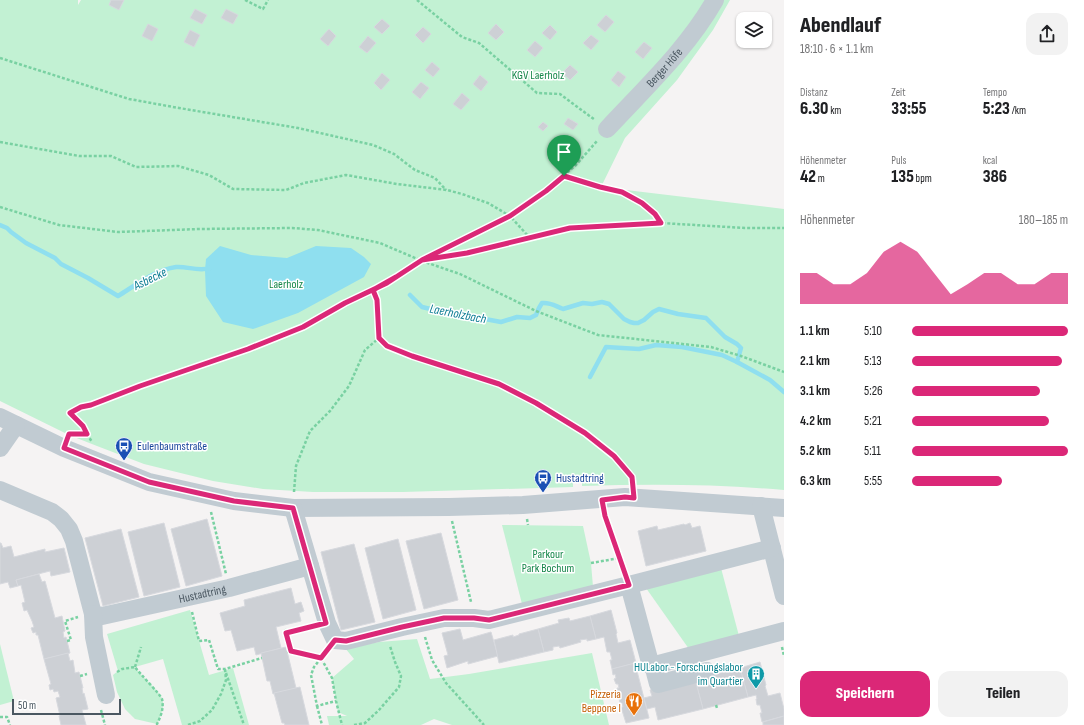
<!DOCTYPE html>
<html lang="de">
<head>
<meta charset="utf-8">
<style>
	:root { --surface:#fff; --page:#f2f2f2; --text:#202124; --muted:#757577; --accent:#db2777 }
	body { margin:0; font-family:"Sofia Sans Condensed",sans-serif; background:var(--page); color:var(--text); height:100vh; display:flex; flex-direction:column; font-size:15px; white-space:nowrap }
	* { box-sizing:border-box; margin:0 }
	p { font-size:13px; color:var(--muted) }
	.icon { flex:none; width:22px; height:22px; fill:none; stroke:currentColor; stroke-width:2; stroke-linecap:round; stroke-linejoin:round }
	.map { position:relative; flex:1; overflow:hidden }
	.sheet { display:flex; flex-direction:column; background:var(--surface); width:300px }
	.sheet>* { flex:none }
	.tools { position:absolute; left:736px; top:12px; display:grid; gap:8px }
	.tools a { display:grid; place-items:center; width:36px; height:36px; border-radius:8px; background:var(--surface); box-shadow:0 1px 3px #0004; font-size:20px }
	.scale { position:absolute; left:12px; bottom:10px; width:109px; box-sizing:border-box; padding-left:4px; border:2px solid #4a5761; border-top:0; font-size:11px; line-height:14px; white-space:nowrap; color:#4a5761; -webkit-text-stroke:3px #fff; paint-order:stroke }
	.pin { position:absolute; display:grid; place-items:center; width:34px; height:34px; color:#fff; margin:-41px -17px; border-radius:50% 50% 50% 0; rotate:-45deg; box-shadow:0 0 4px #0007 }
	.pin .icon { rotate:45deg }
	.round { display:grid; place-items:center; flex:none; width:42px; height:42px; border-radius:12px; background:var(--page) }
	.headline { display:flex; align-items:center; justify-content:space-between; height:68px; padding:0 16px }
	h1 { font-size:22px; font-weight:800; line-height:30px }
	.figures { display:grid; grid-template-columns:repeat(3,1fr); gap:6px; height:68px; padding:4px 16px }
	.figures div { display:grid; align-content:center }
	.figures b { font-size:17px; font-weight:800 }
	.figures small { font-size:11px; font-weight:400 }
	.figures p { font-size:11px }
	.chart { height:112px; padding:8px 16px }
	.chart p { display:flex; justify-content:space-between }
	.chart svg { width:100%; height:72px; margin-top:4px; fill:var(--accent); opacity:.7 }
	.cta { display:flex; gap:8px; margin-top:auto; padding:8px 16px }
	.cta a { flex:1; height:46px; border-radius:12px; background:var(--accent); color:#fff; font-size:16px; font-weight:800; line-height:46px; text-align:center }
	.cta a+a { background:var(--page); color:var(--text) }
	ul { padding:0 16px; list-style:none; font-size:13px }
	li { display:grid; grid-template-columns:64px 48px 1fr; align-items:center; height:30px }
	li i { height:10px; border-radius:5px; background:var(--accent) }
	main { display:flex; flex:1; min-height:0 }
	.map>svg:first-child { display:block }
	.green { fill:#c2f1d3 }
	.water { fill:#8fdfef }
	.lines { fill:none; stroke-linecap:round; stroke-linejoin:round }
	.stream { stroke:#8fdfef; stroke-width:4.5 }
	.building { fill:#cdd0d5; stroke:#d7d9de }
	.path { stroke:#79d1a2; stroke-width:2.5; stroke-dasharray:3 2; stroke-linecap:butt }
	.minor { stroke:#c1cbd2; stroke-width:18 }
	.route-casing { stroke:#fff; stroke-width:8 }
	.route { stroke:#db2777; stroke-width:5 }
	.labels { text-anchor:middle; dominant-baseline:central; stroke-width:3; stroke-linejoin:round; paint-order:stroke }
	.street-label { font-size:12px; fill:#4a5761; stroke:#fff }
	.park-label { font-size:12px; fill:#16874a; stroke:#fff }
	.transit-label { font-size:12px; fill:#164399; stroke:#fff; text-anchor:start }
	.culture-label { font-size:12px; fill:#0d838f; stroke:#fff; text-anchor:end }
	.food-label { font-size:12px; fill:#c56008; stroke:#fff; text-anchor:end }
	.water-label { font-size:13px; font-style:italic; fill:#0b7c93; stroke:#fff }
</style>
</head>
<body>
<main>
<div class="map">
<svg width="784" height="725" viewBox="0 0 784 725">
	<rect width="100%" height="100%" fill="#f5f3f3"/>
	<!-- green -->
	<g class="green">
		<path d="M0 0H78V5L81 0H730L713 30 677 80 625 138 601 187 784 209V490C717 484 649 484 582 486V481H573V487L403 492H313L263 489 213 481 144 464 97 446 69 435 0 401Z"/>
		<path d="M502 525 583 526 591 563 593 587 522 604Z"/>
		<path d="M721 568 739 636 689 649 646 588Z"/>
		<path d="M190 610 209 675 233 668 249 725H182L163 659 135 667C142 677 154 686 161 696 166 704 161 717 157 724L135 719 125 709 117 692 113 675 118 671 107 634Z"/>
		<path d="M417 639 430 679 469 674 592 653 609 725H452L434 719 421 725H329L327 716H347L338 712 332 678 354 659 345 648 379 642Z"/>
		<path d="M0 644 14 701 0 705Z"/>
	</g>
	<!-- water -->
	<path class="water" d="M220 246 251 255 287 258 316 246 351 248 364 257 371 264 364 277 298 313 253 329 223 322 206 296 205 270 206 259Z"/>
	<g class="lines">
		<!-- stream -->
		<g class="stream">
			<path d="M0 225 7 228 11 232 26 243 55 258 61 264 88 278 118 296C136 285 155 270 176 267 187 266 199 272 210 268"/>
			<path d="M410 295 422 307 439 311 447 310 469 319H485L501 322 517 317 530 318 536 315 539 308 542 303C551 302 555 306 563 309L583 303 592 304 602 302 609 304 624 319 630 322 634 323H638L644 320 653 312 659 309 678 314 706 318 725 337 737 344 741 348 737 362 770 380 784 392"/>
			<path d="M590 377 606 347 639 349 656 345 682 347 722 355 737 362"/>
		</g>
	</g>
	<!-- building -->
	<g class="building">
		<path d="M111 0H124L119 10 109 5Z"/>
		<path d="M195 9 207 15 202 24 190 18Z"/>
		<path d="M226 9 238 15 233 24 221 18Z"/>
		<path d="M606 15 614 22 605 32 597 25Z"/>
		<path d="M382 19 390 26 382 34 374 27Z"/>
		<path d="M148 24 158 29 152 41 142 36Z"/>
		<path d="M496 24 504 32 496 40 488 33Z"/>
		<path d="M550 25 557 32 550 40 542 33Z"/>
		<path d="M423 27 431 34 423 43 415 35Z"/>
		<path d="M329 29 336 36 328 46 320 39Z"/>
		<path d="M190 30 200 35 194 47 184 42Z"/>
		<path d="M591 35 599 41 591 50 583 43Z"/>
		<path d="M368 36 376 43 367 53 359 47Z"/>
		<path d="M535 41 543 48 535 57 527 50Z"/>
		<path d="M644 42 652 48 643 59 635 52Z"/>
		<path d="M432 62 440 69 433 77 425 70Z"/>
		<path d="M570 65 578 72 570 80 562 73Z"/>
		<path d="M618 71 626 77 619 87 611 80Z"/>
		<path d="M382 73 390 80 381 90 374 83Z"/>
		<path d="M480 75 488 82 481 91 473 84Z"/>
		<path d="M421 82 429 88 420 99 412 92Z"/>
		<path d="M462 93 470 100 461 110 453 104Z"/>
		<path d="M568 118 578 124 573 130 564 124Z"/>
		<path d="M543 122 548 126 543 131 538 127Z"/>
		<path d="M207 519 222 576 186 586 171 529Z"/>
		<path d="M164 523 180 587 144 596 128 532Z"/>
		<path d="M690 523 692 528 700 526 706 551 646 566 638 531 657 526 658 530 684 524 685 525Z"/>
		<path d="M121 529 139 597 103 606 85 538Z"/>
		<path d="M441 533 458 600 424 609 406 541Z"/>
		<path d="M398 539 416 610 383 619 365 548Z"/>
		<path d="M0 543H1L3 548 11 546 14 557 45 549V552L64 548 70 572 51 576 50 571 42 573 16 580 18 586 10 588 8 582 0 584Z"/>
		<path d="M354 544 375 622 341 630 321 552Z"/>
		<path d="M39 574 42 582 45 581 55 618 62 616 65 631 63 632 64 638 66 637 70 653 44 659 38 635H36V632L33 633 31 628 34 627 32 621 27 610 24 611 22 603 25 602 21 585 18 586 16 580Z"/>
		<path d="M291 588 295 604 301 602 304 611 299 613 301 621 276 627 281 648 256 655 254 647 237 651 231 630 225 631 220 613 245 606 244 600Z"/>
		<path d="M611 610 617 633 616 634 618 643 630 640 636 663 612 669 610 660H612L610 652H607L604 637 596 639 590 616Z"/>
		<path d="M590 616 596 639 587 641V639L580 640 581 642 560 648 559 646 553 647V650L544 652 538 629 559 623 558 620 569 618 570 621Z"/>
		<path d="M460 629 463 640 491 632 498 656 468 664V661L447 668 444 656 448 655 442 633Z"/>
		<path d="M538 629 544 652 499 663 494 640 513 635V637L519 635V634Z"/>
		<path d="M286 647 296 688 273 694 270 681H267L261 653Z"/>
		<path d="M68 653 70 661 73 660 75 673 79 672 83 688H82L83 694 84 693 88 709 82 710 86 725H61L59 716H60L56 698 60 697 58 691 54 692 53 689 50 690 49 685 51 684 44 659Z"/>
		<path d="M760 662 766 685 765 686 768 696 780 693 784 709V716L762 722 760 713H762L760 705H757L756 699H757L756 695 748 697 740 668Z"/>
		<path d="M635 663 649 718 626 723 621 707H623L622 703H620L619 698 621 697 620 693 618 694 617 688H619L618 684H616L614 679 616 678 615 674 613 675 612 669Z"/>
		<path d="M740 668 748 697 703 709 695 679Z"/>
		<path d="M695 679 703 709 658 720 655 707 647 709 644 698 652 696 650 690Z"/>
		<path d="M300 687 309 725H285L284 723H282L274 693Z"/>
		<path d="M784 716V725H763V722Z"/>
	</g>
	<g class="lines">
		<!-- path -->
		<g class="path">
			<path d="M245 0 263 9 268 0"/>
			<path d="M417 0 462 37 479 43 537 93 560 94 595 120"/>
			<path d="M0 58 129 99 179 108 298 128 373 145 394 154 415 170 435 178 446 190"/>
			<path d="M0 142 79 156H111L136 167 178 166 209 175 233 189 286 190 304 183 346 175 397 184 447 190 462 194 488 203 510 216 529 237"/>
			<path d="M564 176 600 187 622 192 642 203 655 214 661 223"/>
			<path d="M0 207 59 225 118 232 200 229 292 228 318 230 380 243 422 261 460 274 536 311 598 335 711 347 741 356 784 372"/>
			<path d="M426 260 467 253 570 228 661 223 745 228H784"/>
			<path d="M373 290 377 300 379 338C381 340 383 343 386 345 391 349 399 351 405 353 435 366 467 372 498 384 526 394 629 453 632 483"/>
			<path d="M75 434H87L83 426 70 413 81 407 91 405 140 386 248 349 303 327 345 303 387 283 422 261 510 216 546 191 576 165 597 141"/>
			<path d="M87 434 92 442"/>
			<path d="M294 492 296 466 310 431 330 411 349 386 365 350 379 338"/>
			<path d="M211 512 226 574"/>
			<path d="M604 514 624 571"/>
			<path d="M527 519 528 525"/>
			<path d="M452 521 471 602"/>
			<path d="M591 563 620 558"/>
			<path d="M192 612 199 641 209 640 218 669H225L262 658"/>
			<path d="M285 629 291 651"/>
			<path d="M286 633 312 627"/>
			<path d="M425 637 432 660 446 683 484 725"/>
			<path d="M67 641 71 640 65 621 78 617"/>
			<path d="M782 647 784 656"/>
			<path d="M327 651 321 658 332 678 336 701 342 725"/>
			<path d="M287 652 291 651 321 658 314 667 311 675 317 706 336 701"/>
			<path d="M135 667 141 647"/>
			<path d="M117 672 122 669 135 667C140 674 160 694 162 699 164 708 161 716 157 724L158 725"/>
			<path d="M226 673 244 725"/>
			<path d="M80 676 87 674"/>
			<path d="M716 705 717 708"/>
			<path d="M317 706 322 725"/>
			<path d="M101 710 105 725"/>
			<path d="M0 717H7L10 725"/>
			<path d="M188 725 200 721 212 710 221 694 226 680 225 669"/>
			<path d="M354 725 365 723 379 710 399 687 401 676 395 662 390 646"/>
		</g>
		<!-- minor -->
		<g class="minor">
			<path id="s1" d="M607 129C645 88 687 49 715 0"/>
			<path d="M0 417 64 448 149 482 234 501 293 508 449 507 523 505 625 497 784 508"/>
			<path d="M0 448 16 425"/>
			<path id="s2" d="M0 490 52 512 61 519 69 529 74 541 93 614 102 616 229 588 310 566"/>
			<path d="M761 506 784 596"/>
			<path d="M293 508 327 623 335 640 346 641 402 627 444 618H474L489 620 629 585 772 548"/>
			<path d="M629 585 651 666 784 631"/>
			<path d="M93 614 94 637 106 695"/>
			<path d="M653 665 658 684 707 671"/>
		</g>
	</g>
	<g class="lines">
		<!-- route casing -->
		<g class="route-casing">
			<path id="route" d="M564 176 546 191 510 216 422 260 387 283 345 303 303 327 248 349 140 386 91 405 81 407 70 413 83 426 87 434H69L64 448 149 482 234 501 293 508 326 623 286 633 291 651 321 658 335 640 346 641 402 627 444 618H474L489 620 629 585 605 516 602 500 625 497 634 498 632 477 614 456 585 433 536 403 499 384 412 356 387 346 379 338 377 300 373 290 396 277 422 260 467 253 570 228 661 223 655 214 642 203 622 192 600 187 564 176"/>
		</g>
		<!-- route -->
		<use href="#route" class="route"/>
	</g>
	<!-- icons -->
	<defs>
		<g id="bus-pin" transform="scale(0.9)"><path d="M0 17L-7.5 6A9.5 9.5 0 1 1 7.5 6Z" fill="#1a4fb4" stroke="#fff"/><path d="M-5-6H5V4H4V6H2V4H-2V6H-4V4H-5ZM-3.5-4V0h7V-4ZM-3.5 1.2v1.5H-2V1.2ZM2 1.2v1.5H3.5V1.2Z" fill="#fff"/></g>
		<g id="building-pin" transform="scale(0.9)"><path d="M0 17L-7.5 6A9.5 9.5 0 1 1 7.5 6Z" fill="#0f9aa8" stroke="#fff"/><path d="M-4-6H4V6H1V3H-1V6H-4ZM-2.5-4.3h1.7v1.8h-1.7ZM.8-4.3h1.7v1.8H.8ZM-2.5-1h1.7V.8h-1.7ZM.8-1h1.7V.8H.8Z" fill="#fff"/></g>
		<g id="restaurant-pin" transform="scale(0.9)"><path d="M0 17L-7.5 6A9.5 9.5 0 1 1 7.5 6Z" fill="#e8710a" stroke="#fff"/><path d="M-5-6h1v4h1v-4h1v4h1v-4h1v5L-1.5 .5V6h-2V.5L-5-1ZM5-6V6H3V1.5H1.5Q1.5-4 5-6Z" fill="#fff"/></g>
	</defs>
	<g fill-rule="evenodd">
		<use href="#bus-pin" x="124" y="446"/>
		<use href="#bus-pin" x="543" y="478"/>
		<use href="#building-pin" x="756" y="674"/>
		<use href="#restaurant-pin" x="634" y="701"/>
	</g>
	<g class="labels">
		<!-- street labels -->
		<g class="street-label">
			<text stroke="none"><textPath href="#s1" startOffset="84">Berger Höfe</textPath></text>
			<text stroke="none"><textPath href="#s2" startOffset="281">Hustadtring</textPath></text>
		</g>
		<!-- park labels -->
		<g class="park-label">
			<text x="538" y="75">KGV Laerholz</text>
			<text x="286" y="284">Laerholz</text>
			<text x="548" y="554">Parkour<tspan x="548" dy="14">Park Bochum</tspan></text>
		</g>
		<!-- transit labels -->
		<g class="transit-label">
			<text x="137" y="446">Eulenbaumstraße</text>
			<text x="556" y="478">Hustadtring</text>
		</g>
		<!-- culture labels -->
		<g class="culture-label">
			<text x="743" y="667">HULabor - Forschungslabor<tspan x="743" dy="14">im Quartier</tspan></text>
		</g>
		<!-- food labels -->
		<g class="food-label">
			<text x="621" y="694">Pizzeria<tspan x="621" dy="14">Beppone I</tspan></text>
		</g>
		<!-- water labels -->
		<g class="water-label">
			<text transform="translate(150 279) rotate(-26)">Asbecke</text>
			<text transform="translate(458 314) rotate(11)">Laerholzbach</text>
		</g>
	</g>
</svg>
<div class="tools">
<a><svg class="icon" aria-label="layers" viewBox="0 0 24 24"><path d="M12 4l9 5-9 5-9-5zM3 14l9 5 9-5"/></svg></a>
</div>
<div class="scale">50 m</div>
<div class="pin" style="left:564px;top:176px;background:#1e9e55"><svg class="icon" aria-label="arrive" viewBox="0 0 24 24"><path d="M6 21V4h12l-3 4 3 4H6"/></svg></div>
</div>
<section class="sheet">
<div class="headline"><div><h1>Abendlauf</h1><p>18:10 · 6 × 1.1 km</p></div><a class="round"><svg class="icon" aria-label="share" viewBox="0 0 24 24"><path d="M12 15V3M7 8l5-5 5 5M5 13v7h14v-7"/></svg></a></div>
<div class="figures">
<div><p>Distanz</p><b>6.30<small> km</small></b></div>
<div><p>Zeit</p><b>33:55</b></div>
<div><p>Tempo</p><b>5:23<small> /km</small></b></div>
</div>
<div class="figures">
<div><p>Höhenmeter</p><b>42<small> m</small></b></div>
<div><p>Puls</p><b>135<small> bpm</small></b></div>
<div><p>kcal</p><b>386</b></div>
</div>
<div class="chart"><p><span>Höhenmeter</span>180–185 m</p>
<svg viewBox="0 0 160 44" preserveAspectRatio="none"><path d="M0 44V25L10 25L20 32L30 32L40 25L50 12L60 6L70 12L80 25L90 38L100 32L110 25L120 25L130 32L140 32L150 25L160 25V44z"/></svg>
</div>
<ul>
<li><b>1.1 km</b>5:10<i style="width:100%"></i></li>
<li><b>2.1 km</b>5:13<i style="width:96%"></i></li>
<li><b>3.1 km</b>5:26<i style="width:82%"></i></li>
<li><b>4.2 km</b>5:21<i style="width:88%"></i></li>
<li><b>5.2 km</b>5:11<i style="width:100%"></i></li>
<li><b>6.3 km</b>5:55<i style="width:58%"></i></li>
</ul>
<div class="cta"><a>Speichern</a><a>Teilen</a></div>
</section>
</main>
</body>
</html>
